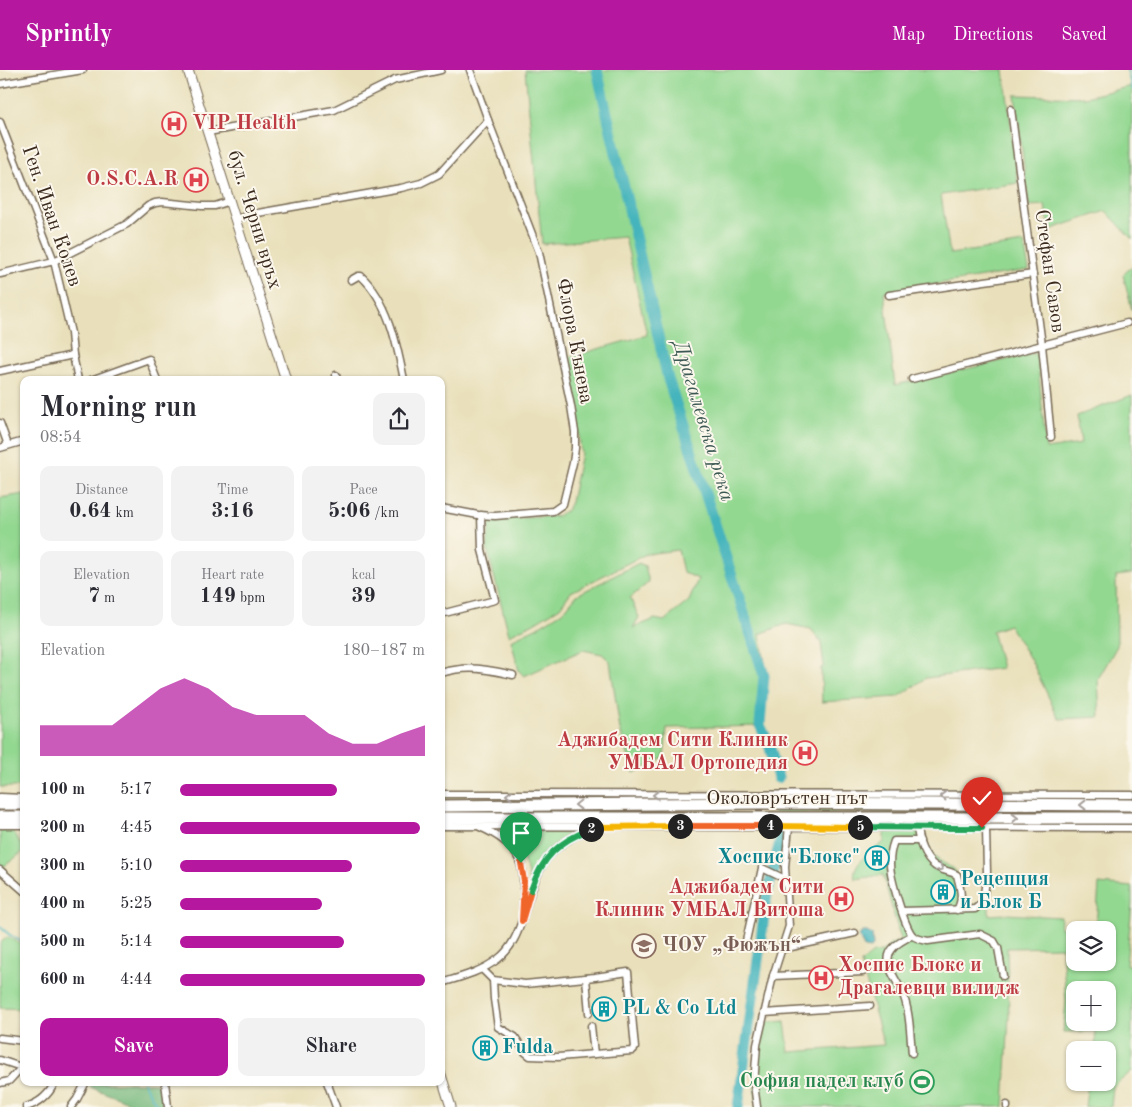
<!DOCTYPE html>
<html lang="en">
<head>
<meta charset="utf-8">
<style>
	:root { --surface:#fff; --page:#f2f2f3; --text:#2b2b33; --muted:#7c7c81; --accent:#b5179e }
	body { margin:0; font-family:"Old Standard TT",serif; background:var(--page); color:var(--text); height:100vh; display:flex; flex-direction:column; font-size:19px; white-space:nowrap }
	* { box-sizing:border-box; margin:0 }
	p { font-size:16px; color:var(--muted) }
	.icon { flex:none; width:28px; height:28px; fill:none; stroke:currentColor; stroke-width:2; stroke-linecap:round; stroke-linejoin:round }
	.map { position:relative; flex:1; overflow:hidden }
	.side { position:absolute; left:20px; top:306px; width:425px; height:710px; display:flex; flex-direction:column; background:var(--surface); border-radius:10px; box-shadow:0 1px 4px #0004 }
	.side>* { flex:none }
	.fabs { position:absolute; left:1066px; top:851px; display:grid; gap:10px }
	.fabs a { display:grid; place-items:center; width:50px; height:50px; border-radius:10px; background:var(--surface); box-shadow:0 1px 4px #0004; font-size:25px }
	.pin { position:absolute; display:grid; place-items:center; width:42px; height:42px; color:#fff; margin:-51px -21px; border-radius:50% 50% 50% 0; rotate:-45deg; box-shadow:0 0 5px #0007 }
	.pin .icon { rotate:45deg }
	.km { position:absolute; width:25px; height:25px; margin:-12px; border-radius:50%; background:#222; color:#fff; font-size:14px; line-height:25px; text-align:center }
	.round { display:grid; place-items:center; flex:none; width:52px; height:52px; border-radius:10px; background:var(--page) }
	.overview { display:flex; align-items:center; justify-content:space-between; height:85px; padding:0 20px }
	h1 { font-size:28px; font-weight:700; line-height:38px }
	.stats { display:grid; grid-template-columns:repeat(3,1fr); gap:8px; height:85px; padding:5px 20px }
	.stats div { display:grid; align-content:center; border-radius:10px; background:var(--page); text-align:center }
	.stats b { font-size:21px; font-weight:700 }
	.stats small { font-size:14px; font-weight:400 }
	.stats p { font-size:14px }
	.chart { height:140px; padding:10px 20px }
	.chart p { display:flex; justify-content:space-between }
	.chart svg { width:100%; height:90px; margin-top:5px; fill:var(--accent); opacity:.7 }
	.primary-button { display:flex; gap:10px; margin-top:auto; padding:10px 20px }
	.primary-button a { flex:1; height:58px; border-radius:10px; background:var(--accent); color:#fff; font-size:20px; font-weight:700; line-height:58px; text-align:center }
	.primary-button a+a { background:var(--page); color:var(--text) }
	ul { padding:0 20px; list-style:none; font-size:16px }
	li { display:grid; grid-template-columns:80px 60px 1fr; align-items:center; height:38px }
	li i { height:12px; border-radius:6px; background:var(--accent) }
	header { display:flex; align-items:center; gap:30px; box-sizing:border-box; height:70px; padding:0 25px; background:var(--accent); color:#fff }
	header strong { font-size:24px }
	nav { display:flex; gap:28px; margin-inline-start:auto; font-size:18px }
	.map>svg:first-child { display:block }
	.green { fill:#93d891; stroke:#678158; fill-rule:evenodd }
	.forest { fill:#76b87b; stroke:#58714c }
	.water { fill:#44b4bc; stroke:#406f6d }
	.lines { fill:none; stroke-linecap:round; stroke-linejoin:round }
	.stream { stroke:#44b4bc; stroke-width:2 }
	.river { stroke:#44b4bc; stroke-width:11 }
	.street-casing { stroke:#786a55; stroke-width:9 }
	.secondary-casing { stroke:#786a55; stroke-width:11 }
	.highway-casing { stroke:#786a55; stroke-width:14 }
	.street { stroke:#fff; stroke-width:6 }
	.secondary { stroke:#fff; stroke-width:9 }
	.highway { stroke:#fff; stroke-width:11 }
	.oneway { stroke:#a79f9a }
	.split-1-casing { stroke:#fff; stroke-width:10 }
	.split-2-casing { stroke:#fff; stroke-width:10 }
	.split-3-casing { stroke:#fff; stroke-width:10 }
	.split-4-casing { stroke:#fff; stroke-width:10 }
	.split-5-casing { stroke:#fff; stroke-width:10 }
	.split-6-casing { stroke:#fff; stroke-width:10 }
	.split-7-casing { stroke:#fff; stroke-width:10 }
	.split-1 { stroke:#f0652b; stroke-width:6 }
	.split-2 { stroke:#22a559; stroke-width:6 }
	.split-3 { stroke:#f5b400; stroke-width:6 }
	.split-4 { stroke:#f0652b; stroke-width:6 }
	.split-5 { stroke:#f5b400; stroke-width:6 }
	.split-6 { stroke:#22a559; stroke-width:6 }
	.split-7 { stroke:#22a559; stroke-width:6 }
	.labels { text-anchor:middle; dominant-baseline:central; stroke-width:4; stroke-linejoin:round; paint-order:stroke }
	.health-label { font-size:20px; font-weight:bold; fill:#be3a42; stroke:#fbf7ec; text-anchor:end }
	.street-label { font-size:20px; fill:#3b2a1e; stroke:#fbf7ec }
	.culture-label { font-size:20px; font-weight:bold; fill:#0d838f; stroke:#fbf7ec; text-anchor:start }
	.education-label { font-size:20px; font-weight:bold; fill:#785e54; stroke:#fbf7ec; text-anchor:start }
	.leisure-label { font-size:20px; font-weight:bold; fill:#27864d; stroke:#fbf7ec; text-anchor:end }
	.water-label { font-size:21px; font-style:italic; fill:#3e5a55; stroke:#fbf7ec }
</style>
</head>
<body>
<header>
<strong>Sprintly</strong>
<nav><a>Map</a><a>Directions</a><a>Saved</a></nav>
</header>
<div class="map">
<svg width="1132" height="1037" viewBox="0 0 1132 1037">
	<rect width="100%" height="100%" fill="#fbf7ec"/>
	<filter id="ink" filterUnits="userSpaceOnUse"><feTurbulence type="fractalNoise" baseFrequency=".02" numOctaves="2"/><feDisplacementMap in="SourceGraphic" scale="10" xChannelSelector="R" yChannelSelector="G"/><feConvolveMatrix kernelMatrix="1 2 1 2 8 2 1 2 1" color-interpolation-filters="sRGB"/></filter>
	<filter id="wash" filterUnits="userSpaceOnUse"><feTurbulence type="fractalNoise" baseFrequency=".0096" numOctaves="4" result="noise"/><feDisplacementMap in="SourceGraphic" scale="20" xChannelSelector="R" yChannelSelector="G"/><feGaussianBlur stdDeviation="1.12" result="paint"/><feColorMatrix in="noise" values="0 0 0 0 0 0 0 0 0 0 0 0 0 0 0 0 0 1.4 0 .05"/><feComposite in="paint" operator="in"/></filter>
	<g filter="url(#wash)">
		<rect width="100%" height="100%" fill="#e9e0bb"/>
		<!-- green -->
		<g class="green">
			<path d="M525 0H1004L1018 113 941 125 950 184 1024 173 1029 200 884 222 895 315 1037 283 1046 379 1081 374 1077 346 1132 325V504L1116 506 1117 576 1098 609 1100 647 1059 649 1032 592 1009 555 992 561 1002 598 926 608 898 627 822 632 821 598 824 596 821 573 811 559 786 554 760 564 768 610 763 656 667 658 664 688 634 703 620 660 610 591 602 584 583 580 524 606 519 601 511 570 538 557 564 541 577 525 639 493 645 496 649 512 630 528 639 547 633 558 655 549 664 551 689 531 698 509 683 502 678 480 646 484 571 522 560 537 534 553 509 565 487 478 490 450 557 446 567 440 571 432 581 383 576 336 566 288 647 265 625 167 542 174Z"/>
			<path d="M1132 16V169L1106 141 1049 160 1045 135 1029 136 1015 25 1085 27Z"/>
			<path d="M1132 196V240L1123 205Z"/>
			<path d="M24 424V717H0V428Z"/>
			<rect x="774" y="740" width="358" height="3"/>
			<path d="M879 753H1124L1132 754V756H915Z"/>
			<path d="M0 760H11L24 778V781L2 798 0 796Z"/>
			<path d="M501 761 570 762H571C549 779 541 786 529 811 526 789 518 775 501 761Z"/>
			<path d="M884 762H923L927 776 934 787 955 800 958 806 964 836 989 833V845L1005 844 1061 847 1060 858 1096 856 1099 814 1132 817V834L1126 895H1132V1001L1113 1017 1111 1037H1085L1087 1020 1097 1013 1108 1012V980H1096L1095 961 1063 962 1066 932 1062 877 1007 878 1009 945 1004 1037H757L754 1014 762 953 785 951 789 982 884 975 861 893 873 883 882 882 891 874 901 870 883 805 855 809C851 791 872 782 884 772ZM1075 860H1108V892H1075ZM1075 920H1108V952H1075Z"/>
			<path d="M8 867 24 876V939L0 938V873Z"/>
		</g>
		<!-- forest -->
		<path class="forest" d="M91 1013H156L161 1019 163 1037H141L90 1017Z"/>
		<!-- water -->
		<path class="water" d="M862 862H867L872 865 873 876 870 879 864 878 859 866Z"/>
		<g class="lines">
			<!-- stream -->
			<g class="stream">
				<path d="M1127 0 1132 19"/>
				<path d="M0 857 10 865 24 873"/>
				<path d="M143 1012 158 1037"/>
			</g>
			<!-- river -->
			<g class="river">
				<path d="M597 0 668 309 764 605 760 655 769 674 778 708"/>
				<path d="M738 1037 767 824 781 768V762"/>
			</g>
		</g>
	</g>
	<g filter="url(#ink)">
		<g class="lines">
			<!-- street casing -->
			<g class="street-casing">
				<g id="street">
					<path d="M0 14 83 0"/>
					<path d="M1011 39 1042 275 1051 367"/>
					<path d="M0 52 54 191 71 263 73 285 78 310"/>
					<path d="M208 62 334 40 395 10 441 0"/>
					<path d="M235 149 258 143 401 118 421 113 439 104 488 50"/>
					<path d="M0 204 54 191 127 154 148 136 155 133 162 132 202 136H215L230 131"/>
					<path d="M351 210 358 206H361C389 232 397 275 404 310"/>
					<path d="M889 225 1033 204"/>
					<path d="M0 301 73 285"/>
					<path d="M336 305 337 310"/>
					<path d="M912 309 1127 253"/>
					<path d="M91 310 149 289 157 310"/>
					<path d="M0 353 8 375"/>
					<path d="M0 378 24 371"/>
					<path d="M441 438 478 445 495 446 553 441 563 434 573 393 575 378V362L571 336 539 182 488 50 470 0"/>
					<path d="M441 544 495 530 482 480 481 445"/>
					<path d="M441 603C468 595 486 599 513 605"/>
					<path d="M441 724 1132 725"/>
					<path d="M0 727 24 728"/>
					<path d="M0 755H24"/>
					<path d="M441 756 1132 758"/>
					<path d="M480 757C524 776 525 797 523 839"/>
					<path d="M917 757C918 771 924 788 935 796 942 801 951 801 957 805 960 818 964 828 957 840"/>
					<path d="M920 771H894C891 779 890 786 890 794 890 807 905 858 913 866 917 869 923 870 928 871L980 864 994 871 998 878 1003 906"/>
					<path d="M0 800 24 821"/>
					<path d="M902 841 975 839 983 832 987 802 986 758"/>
					<path d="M746 871 762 798 785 809"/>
					<path d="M782 879 855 863"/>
					<path d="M482 899 493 910"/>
					<path d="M628 902 635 978 632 981 558 987 530 986 525 982 515 967 498 957 494 929 493 910 525 914 595 907Z"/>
					<path d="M773 906 863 902"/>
					<path d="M586 908 589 943"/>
					<path d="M441 913C461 907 481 902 498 889 512 878 518 863 523 847 538 799 543 777 593 758"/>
					<path d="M764 943 870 936"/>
					<path d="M591 956 594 984"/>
					<path d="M0 968 24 971"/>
					<path d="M912 983C910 963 910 940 902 922 897 910 886 899 889 885 892 875 904 870 912 865"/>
					<path d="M0 990 24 998"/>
					<path d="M165 1012 168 1037"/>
					<path d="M327 1012 336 1037"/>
					<path d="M0 1013 9 1011 21 998"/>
					<path d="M1007 1035V1037"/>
					<path d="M26 1037C40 1033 49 1025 55 1012"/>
					<path d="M71 1037 77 1029 86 1012"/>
					<path d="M757 1037 754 1014 757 975 773 906 789 856 785 797 789 756"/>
				</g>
			</g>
			<!-- secondary casing -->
			<g class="secondary-casing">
				<g id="secondary">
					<path d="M188 0 286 310"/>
					<path d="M441 1005 451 1037"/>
				</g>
			</g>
			<!-- highway casing -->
			<g class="highway-casing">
				<g id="highway">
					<path d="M0 734H24"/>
					<path d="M441 736 761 733 1132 735"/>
					<path d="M0 747H24"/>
					<path d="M441 748H1132"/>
				</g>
			</g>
			<!-- street -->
			<use href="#street" class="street"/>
			<!-- secondary -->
			<use href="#secondary" class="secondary"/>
			<!-- highway -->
			<use href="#highway" class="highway"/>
		</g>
		<!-- one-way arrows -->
		<defs><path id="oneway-chevron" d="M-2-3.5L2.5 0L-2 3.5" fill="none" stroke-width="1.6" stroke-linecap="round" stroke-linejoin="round" transform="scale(1.25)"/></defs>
		<g class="oneway">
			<use href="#oneway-chevron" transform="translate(509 725) rotate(-180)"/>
			<use href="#oneway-chevron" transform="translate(656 725) rotate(180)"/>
			<use href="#oneway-chevron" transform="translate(943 726) rotate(-180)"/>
			<use href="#oneway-chevron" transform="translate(578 735) rotate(179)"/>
			<use href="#oneway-chevron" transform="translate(1083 735) rotate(180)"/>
			<use href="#oneway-chevron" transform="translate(1015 748)"/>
			<use href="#oneway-chevron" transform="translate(940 798) rotate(29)"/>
		</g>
	</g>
	<g class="lines" filter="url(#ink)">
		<!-- split-1 casing -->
		<g class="split-1-casing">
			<path id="split-1" d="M521 793 524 811 522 851 531 820"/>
		</g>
		<!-- split-2 casing -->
		<g class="split-2-casing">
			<path id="split-2" d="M531 820C542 787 559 771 591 759"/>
		</g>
		<!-- split-3 casing -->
		<g class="split-3-casing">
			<path id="split-3" d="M591 759 597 757 680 756"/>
		</g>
		<!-- split-4 casing -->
		<g class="split-4-casing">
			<path id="split-4" d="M680 756H770"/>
		</g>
		<!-- split-5 casing -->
		<g class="split-5-casing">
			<path id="split-5" d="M770 756 860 757"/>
		</g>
		<!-- split-6 casing -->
		<g class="split-6-casing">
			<path id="split-6" d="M860 757 949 758"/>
		</g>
		<!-- split-7 casing -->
		<g class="split-7-casing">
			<path id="split-7" d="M949 758H982"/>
		</g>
		<!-- split-1 -->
		<use href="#split-1" class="split-1"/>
		<!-- split-2 -->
		<use href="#split-2" class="split-2"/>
		<!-- split-3 -->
		<use href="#split-3" class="split-3"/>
		<!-- split-4 -->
		<use href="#split-4" class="split-4"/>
		<!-- split-5 -->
		<use href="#split-5" class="split-5"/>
		<!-- split-6 -->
		<use href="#split-6" class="split-6"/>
		<!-- split-7 -->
		<use href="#split-7" class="split-7"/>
	</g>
	<!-- icons -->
	<defs>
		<g id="hospital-ring" transform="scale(1.25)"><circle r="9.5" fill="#fbf7ec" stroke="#e0444e" stroke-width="1.5"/><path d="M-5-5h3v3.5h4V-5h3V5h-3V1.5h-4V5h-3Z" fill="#e0444e"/></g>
		<g id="building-ring" transform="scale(1.25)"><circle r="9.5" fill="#fbf7ec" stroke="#0f9aa8" stroke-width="1.5"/><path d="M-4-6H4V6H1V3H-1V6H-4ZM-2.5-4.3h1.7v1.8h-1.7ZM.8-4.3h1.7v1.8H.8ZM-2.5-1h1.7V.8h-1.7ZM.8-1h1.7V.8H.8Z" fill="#0f9aa8"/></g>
		<g id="school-ring" transform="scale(1.25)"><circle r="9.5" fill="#fbf7ec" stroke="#8d6e63" stroke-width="1.5"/><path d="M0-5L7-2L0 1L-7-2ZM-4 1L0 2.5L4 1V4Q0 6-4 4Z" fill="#8d6e63"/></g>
		<g id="stadium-ring" transform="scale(1.25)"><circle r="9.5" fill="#fbf7ec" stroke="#2e9e5b" stroke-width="1.5"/><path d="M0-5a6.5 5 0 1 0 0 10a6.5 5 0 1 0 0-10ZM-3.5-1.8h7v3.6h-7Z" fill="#2e9e5b"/></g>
	</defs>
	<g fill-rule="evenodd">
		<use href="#hospital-ring" x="174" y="54"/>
		<use href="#hospital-ring" x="196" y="110"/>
		<use href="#hospital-ring" x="805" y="683"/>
		<use href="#building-ring" x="877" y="788"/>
		<use href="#building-ring" x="943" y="822"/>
		<use href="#hospital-ring" x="841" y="829"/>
		<use href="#school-ring" x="644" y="876"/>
		<use href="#hospital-ring" x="821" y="908"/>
		<use href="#building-ring" x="604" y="939"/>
		<use href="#building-ring" x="485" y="978"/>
		<use href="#stadium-ring" x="922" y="1012"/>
	</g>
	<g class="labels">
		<!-- health labels -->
		<g class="health-label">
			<text x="192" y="54" text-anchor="start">VIP Health</text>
			<text x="178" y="110">O.S.C.A.R</text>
			<text x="788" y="671">Аджибадем Сити Клиник<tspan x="788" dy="23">УМБАЛ Ортопедия</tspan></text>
			<text x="824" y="818">Аджибадем Сити<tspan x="824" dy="23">Клиник УМБАЛ Витоша</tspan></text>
			<text x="838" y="896" text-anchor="start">Хоспис Блокс и<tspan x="838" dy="23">Драгалевци вилидж</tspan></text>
		</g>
		<!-- street labels -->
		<g class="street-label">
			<text transform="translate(51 146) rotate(71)">Ген. Иван Колев</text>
			<text transform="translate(254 150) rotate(73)">бул. Черни връх</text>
			<text transform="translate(1049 201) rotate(82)">Стефан Савов</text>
			<text transform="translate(574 271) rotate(79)">Флора Кънева</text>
			<text x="787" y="729">Околовръстен път</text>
		</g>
		<!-- culture labels -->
		<g class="culture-label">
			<text x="860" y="788" text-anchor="end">Хоспис "Блокс"</text>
			<text x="960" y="810">Рецепция<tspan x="960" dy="23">и Блок Б</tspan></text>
			<text x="622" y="939">PL &amp; Co Ltd</text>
			<text x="502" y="978">Fulda</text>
		</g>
		<!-- education labels -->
		<g class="education-label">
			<text x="662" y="876">ЧОУ „Фюжън“</text>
		</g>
		<!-- leisure labels -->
		<g class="leisure-label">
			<text x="904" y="1012">София падел клуб</text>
		</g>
		<!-- water labels -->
		<g class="water-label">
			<text transform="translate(703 351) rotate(73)">Драгалевска река</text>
		</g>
	</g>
</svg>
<div class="fabs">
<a><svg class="icon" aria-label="layers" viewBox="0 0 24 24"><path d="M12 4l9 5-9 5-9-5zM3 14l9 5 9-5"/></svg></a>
<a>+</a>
<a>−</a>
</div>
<div class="pin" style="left:521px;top:793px;background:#1e9e55"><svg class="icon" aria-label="arrive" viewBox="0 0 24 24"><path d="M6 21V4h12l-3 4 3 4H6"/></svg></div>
<div class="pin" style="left:982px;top:758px;background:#d93025"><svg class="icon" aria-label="check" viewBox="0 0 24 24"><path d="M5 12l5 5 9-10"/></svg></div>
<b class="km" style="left:591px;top:759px">2</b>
<b class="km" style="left:680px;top:756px">3</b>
<b class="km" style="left:770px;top:756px">4</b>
<b class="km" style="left:860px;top:757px">5</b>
<section class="side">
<div class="overview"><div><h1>Morning run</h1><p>08:54</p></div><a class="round"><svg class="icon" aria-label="share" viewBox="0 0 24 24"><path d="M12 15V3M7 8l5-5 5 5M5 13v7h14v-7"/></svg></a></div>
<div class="stats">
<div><p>Distance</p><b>0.64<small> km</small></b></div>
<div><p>Time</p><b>3:16</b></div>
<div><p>Pace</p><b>5:06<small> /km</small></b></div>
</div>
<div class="stats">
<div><p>Elevation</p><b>7<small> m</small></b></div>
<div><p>Heart rate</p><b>149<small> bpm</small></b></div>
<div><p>kcal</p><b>39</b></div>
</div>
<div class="chart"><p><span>Elevation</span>180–187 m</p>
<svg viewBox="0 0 160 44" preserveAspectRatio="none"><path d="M0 44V29L10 29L20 29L30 29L40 20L50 11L60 6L70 11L80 20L90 24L100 24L110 24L120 33L130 38L140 38L150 33L160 29V44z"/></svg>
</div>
<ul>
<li><b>100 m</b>5:17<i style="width:64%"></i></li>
<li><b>200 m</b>4:45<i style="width:98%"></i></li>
<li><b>300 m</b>5:10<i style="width:70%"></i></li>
<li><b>400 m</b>5:25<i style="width:58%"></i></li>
<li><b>500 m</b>5:14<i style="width:67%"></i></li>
<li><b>600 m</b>4:44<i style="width:100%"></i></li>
</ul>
<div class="primary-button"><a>Save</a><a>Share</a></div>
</section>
</div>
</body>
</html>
